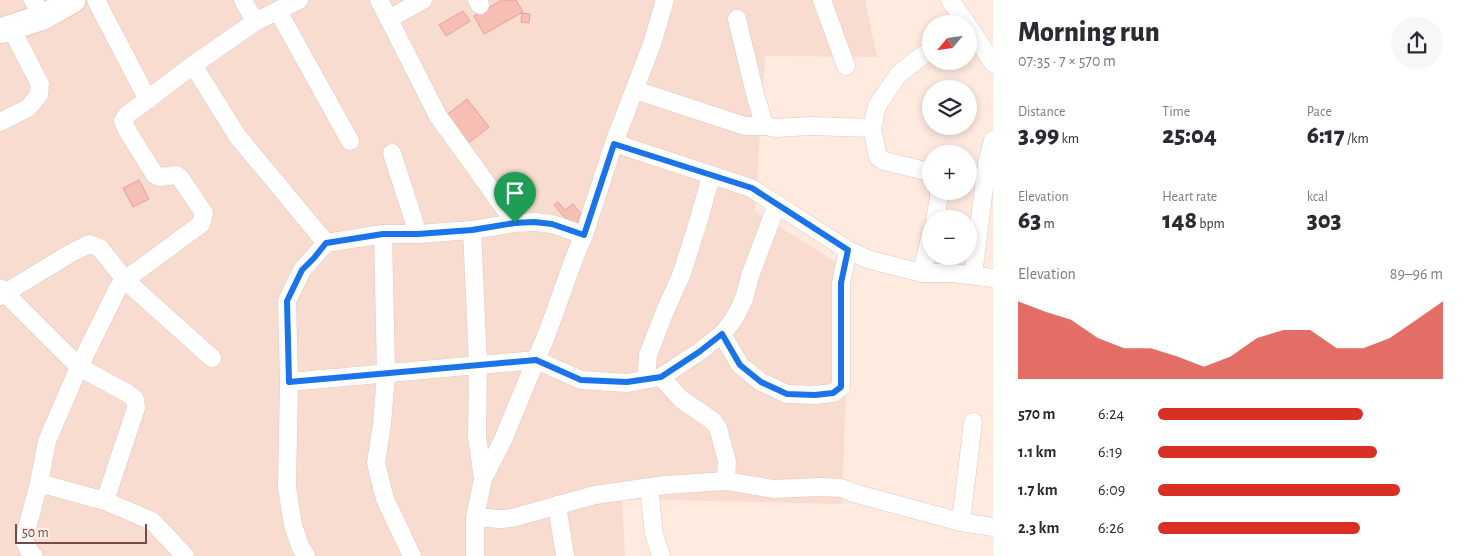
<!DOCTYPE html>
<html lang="en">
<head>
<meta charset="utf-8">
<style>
	:root { --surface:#fff; --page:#f7f7f7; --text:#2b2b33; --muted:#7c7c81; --accent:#d93025 }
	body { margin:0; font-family:"Alegreya Sans",sans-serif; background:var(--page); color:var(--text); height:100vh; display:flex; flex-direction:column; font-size:19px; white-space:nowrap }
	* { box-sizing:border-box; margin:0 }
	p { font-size:16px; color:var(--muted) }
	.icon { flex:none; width:28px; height:28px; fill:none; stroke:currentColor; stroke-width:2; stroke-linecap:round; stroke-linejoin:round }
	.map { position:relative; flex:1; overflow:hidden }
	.drawer { display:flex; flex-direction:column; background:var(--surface); width:475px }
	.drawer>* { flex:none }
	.needle { width:32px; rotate:241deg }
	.buttons { position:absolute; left:922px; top:15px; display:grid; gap:10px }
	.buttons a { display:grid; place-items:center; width:55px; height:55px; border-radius:50%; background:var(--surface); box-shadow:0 2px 8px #0003; font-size:25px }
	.scale { position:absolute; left:15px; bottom:12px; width:132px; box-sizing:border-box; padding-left:5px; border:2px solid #764a45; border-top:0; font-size:14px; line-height:18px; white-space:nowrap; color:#764a45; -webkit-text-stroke:4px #fff0e7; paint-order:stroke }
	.pin { position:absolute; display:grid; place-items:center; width:42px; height:42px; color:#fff; margin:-51px -21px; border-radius:50% 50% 50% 0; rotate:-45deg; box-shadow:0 0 5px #0007 }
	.pin .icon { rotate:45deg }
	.round { display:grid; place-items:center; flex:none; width:52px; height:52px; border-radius:26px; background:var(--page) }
	.summary { display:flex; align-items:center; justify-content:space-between; height:85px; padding:0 25px }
	h1 { font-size:28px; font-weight:800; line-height:38px }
	.stats { display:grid; grid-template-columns:repeat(3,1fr); gap:8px; height:85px; padding:5px 25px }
	.stats div { display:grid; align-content:center }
	.stats b { font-size:25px; font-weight:800 }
	.stats small { font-size:14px; font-weight:400 }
	.stats p { font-size:14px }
	.chart { height:140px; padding:10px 25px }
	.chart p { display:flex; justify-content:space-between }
	.chart svg { width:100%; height:90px; margin-top:5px; fill:var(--accent); opacity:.7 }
	ul { padding:0 25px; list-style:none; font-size:16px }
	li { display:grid; grid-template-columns:80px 60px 1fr; align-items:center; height:38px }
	li i { height:12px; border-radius:6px; background:var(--accent) }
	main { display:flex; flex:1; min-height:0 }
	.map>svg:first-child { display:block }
	.residential { fill:#f8dcd0 }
	.building { fill:#f6beb5; stroke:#e99e94 }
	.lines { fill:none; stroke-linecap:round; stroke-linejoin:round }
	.street-casing { stroke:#e5c6be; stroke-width:19 }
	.secondary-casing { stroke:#eac4ba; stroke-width:27 }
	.street { stroke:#fff; stroke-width:18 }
	.secondary { stroke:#fff; stroke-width:25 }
	.route-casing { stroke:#fff; stroke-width:10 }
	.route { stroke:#1a73e8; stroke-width:6 }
</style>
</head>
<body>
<main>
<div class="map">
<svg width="993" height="556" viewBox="0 0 993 556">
	<rect width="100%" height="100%" fill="#feeadf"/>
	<!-- residential -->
	<path class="residential" d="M0 0H865L877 57 765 56 755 211 850 271 842 504 622 499 625 556H0Z"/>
	<!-- building -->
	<g class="building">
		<path d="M502 0H516L523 12 484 34 474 16Z"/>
		<path d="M463 11 470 21 446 36 439 25Z"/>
		<path d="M522 13 530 14 529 23 521 22Z"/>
		<path d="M467 99 489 127 466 145 444 117Z"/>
		<path d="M139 180 149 199 133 207 123 188Z"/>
		<path d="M558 202 565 210 573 204 581 214 575 229 554 205Z"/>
	</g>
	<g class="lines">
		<!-- street casing -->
		<g class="street-casing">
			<g id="street">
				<path d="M33 0 43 17"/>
				<path d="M96 0 148 100"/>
				<path d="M243 0 255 22"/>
				<path d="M379 0 438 116 515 223"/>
				<path d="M477 0 480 5"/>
				<path d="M822 0 846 66"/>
				<path d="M950 0 967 24"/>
				<path d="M278 11 350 141"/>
				<path d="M389 19 423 0"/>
				<path d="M737 19 756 98 765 126"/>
				<path d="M969 27 993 63"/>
				<path d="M931 50 915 61 898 75 877 106 872 128 878 157 884 161 930 172 931 173"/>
				<path d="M193 65 238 137 326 243"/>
				<path d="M635 90 745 126H765L776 128 810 126 872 128"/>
				<path d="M0 122 28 108 39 95 40 84 11 28"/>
				<path d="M614 143 751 188 848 250 870 260 922 273H953L993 278"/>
				<path d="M392 153 418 234"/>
				<path d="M935 219 939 197V191"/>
				<path d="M472 230 478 365 477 436 483 479"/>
				<path d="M383 234 386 374 382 424 376 463 385 499 412 556"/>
				<path d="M922 273 931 233"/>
				<path d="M973 275 987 163 993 140"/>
				<path d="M0 288 79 367 127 393 135 399 136 408 105 501"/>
				<path d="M0 296 71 253 89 244 100 248 125 280 201 224 204 213 181 179 177 175 159 177 155 175 128 132 123 121 127 115 193 65 255 22 299 0"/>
				<path d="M722 334 740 365 761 382 787 394 815 395 833 393 841 387V283L848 250"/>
				<path d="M661 377 681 399 713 421 718 428 727 461 726 481"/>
				<path d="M646 379 648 355 665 311 682 273 699 219 711 176"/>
				<path d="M289 382 536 360 581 380 627 383 661 377 699 352 722 334 734 319 744 299 750 276 777 204"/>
				<path d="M39 483 105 501 152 521 185 556"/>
				<path d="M649 487 654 534 661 556"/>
				<path d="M557 505 565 556"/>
				<path d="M475 517 500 519 512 518 595 495 665 485 726 481 773 489 820 487 841 488 857 494 961 522 993 527"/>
				<path d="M961 522 973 422"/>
				<path d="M34 556 31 554 24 540 39 483 47 441 79 367 118 288 125 280 212 358"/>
				<path d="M306 556 300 546 293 525 287 487 289 382 287 301 302 270 326 243 383 234H418L472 230 515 223 535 222 552 224 584 235"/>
				<path d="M475 556V517L483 479 502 442 548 331 575 256 584 235 614 143 652 44 665 0"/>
			</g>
		</g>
		<!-- secondary casing -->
		<g class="secondary-casing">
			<path id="secondary" d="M0 31 43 17 73 0"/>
		</g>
		<!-- street -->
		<use href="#street" class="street"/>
		<!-- secondary -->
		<use href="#secondary" class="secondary"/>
	</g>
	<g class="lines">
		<!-- route casing -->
		<g class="route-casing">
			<path id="route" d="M614 144 752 188 848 250 841 283V387L833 393 815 395 787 394 761 382 740 365 722 334 699 352 661 377 627 382 581 380 536 360 289 382 287 301 302 270 314 258 326 243 383 234H418L472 230 515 223 534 222 552 224 584 235Z"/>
		</g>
		<!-- route -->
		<use href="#route" class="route"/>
	</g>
</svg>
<div class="buttons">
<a><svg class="needle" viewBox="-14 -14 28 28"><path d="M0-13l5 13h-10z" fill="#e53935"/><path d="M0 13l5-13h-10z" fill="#7c7c81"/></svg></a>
<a><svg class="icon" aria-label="layers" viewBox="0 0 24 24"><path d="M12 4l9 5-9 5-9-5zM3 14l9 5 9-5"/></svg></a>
<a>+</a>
<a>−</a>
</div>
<div class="scale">50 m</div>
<div class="pin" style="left:515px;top:223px;background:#1e9e55"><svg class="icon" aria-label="arrive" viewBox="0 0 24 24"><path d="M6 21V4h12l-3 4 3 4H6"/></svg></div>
</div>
<section class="drawer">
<div class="summary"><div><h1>Morning run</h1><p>07:35 · 7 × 570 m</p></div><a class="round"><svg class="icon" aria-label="share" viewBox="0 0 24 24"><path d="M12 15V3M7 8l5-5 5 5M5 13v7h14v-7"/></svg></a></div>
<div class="stats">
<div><p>Distance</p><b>3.99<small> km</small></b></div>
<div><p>Time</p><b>25:04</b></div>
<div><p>Pace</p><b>6:17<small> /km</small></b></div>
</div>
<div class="stats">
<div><p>Elevation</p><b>63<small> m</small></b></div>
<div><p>Heart rate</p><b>148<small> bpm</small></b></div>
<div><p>kcal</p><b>303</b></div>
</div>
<div class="chart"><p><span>Elevation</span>89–96 m</p>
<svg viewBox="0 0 160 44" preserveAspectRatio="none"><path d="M0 44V6L10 11L20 15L30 24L40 29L50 29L60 33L70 38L80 33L90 24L100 20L110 20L120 29L130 29L140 24L150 15L160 6V44z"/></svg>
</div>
<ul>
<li><b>570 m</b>6:24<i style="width:72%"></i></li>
<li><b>1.1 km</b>6:19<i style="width:77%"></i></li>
<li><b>1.7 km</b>6:09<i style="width:85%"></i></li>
<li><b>2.3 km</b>6:26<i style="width:71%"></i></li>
</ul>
</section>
</main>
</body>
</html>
